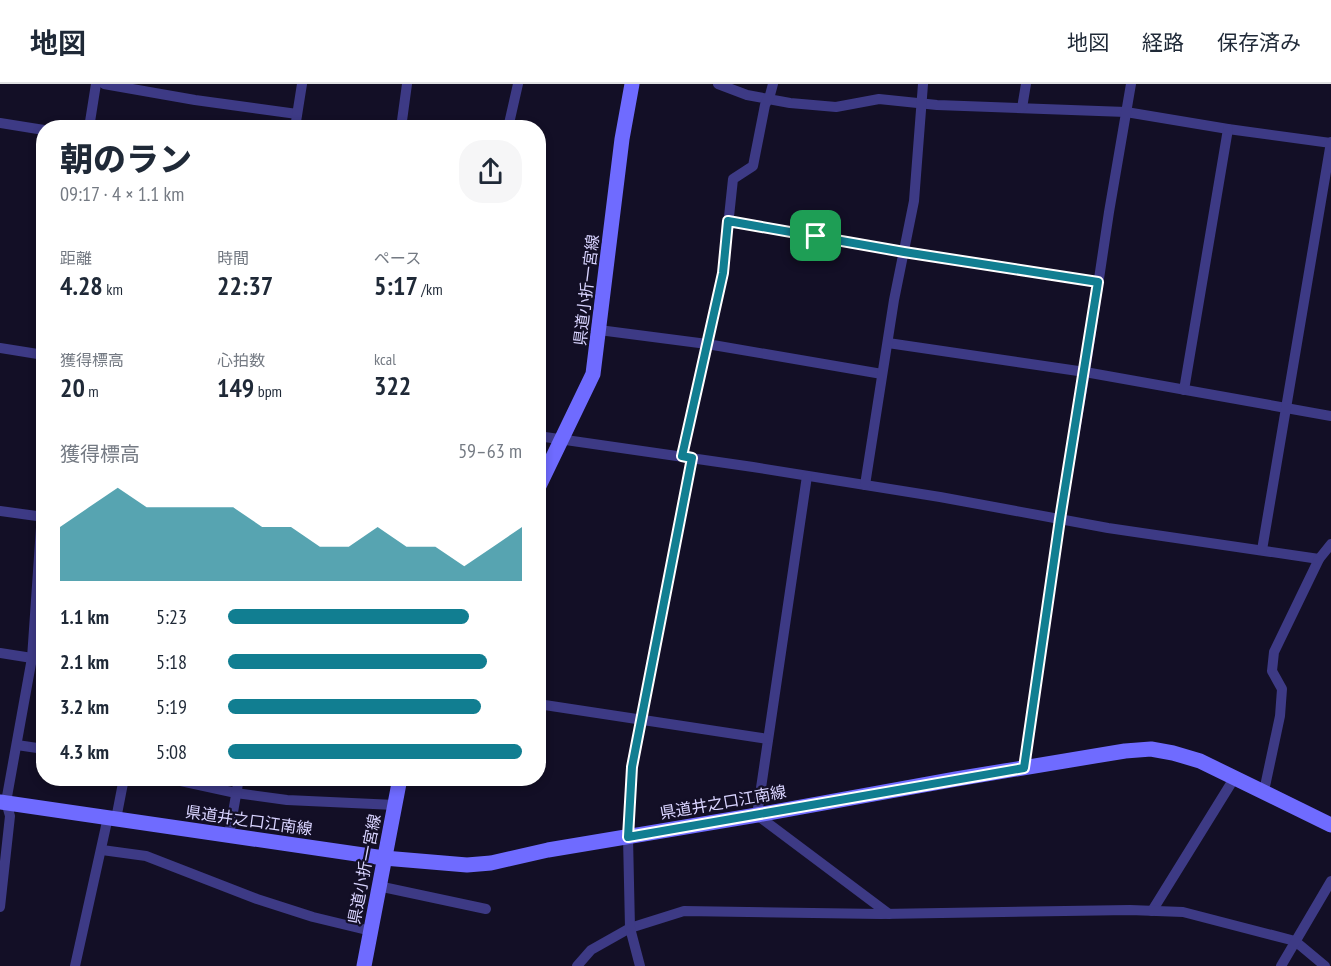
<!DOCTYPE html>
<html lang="ja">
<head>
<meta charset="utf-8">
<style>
	:root { --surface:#fff; --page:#f6f6f7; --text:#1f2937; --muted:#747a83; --line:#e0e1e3; --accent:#117e91 }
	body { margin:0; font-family:"PT Sans Narrow","Noto Sans JP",sans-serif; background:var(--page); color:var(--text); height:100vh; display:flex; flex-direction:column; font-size:22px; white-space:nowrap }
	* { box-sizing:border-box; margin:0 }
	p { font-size:20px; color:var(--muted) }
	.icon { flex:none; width:33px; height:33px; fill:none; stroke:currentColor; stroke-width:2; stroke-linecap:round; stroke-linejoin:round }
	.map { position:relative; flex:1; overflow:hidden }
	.side { position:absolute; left:36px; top:36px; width:510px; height:666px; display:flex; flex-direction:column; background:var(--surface); border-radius:24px; box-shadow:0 3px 9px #0003 }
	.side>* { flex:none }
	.pin { position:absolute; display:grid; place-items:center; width:51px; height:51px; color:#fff; margin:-26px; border-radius:12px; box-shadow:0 3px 9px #0006 }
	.round { display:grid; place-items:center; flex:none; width:63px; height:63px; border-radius:24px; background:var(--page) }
	.head { display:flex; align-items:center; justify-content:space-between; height:102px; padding:0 24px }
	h1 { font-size:33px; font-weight:800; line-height:45px }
	.stats { display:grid; grid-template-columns:repeat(3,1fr); gap:9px; height:102px; padding:6px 24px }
	.stats div { display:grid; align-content:center }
	.stats b { font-size:26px; font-weight:800 }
	.stats small { font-size:16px; font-weight:400 }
	.stats p { font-size:16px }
	.chart { height:168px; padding:12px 24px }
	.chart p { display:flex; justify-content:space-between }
	.chart svg { width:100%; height:108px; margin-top:6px; fill:var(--accent); opacity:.7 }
	ul { padding:0 24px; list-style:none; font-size:20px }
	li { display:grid; grid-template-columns:96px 72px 1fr; align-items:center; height:45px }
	li i { height:15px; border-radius:8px; background:var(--accent) }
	header { display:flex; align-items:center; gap:36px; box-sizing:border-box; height:84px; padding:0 30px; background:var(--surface); border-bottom:2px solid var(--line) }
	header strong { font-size:28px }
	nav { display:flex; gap:33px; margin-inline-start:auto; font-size:21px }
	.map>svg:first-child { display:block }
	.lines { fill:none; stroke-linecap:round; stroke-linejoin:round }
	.street { stroke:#3d3a85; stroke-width:10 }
	.secondary { stroke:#6f6bff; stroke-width:15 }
	.route-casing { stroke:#fff; stroke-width:12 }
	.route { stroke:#117e91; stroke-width:8 }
	.labels { text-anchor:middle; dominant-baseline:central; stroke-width:4.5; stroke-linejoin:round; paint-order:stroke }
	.street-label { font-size:16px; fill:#d9d4ff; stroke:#130f26 }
</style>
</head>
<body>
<header>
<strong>地図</strong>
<nav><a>地図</a><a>経路</a><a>保存済み</a></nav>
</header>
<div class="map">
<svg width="1331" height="882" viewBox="0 0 1331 882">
	<rect width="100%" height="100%" fill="#130f26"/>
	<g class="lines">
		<!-- street -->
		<g class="street">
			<path d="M104 0 195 16 297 30"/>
			<path d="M718 0 747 11 790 19 836 23 879 15 937 21 1126 28 1228 45 1331 59"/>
			<path d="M1022 24 1026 0"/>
			<path d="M0 39 44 46"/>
			<path d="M89 44 96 0"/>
			<path d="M295 44 302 0"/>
			<path d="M401 44 407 0"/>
			<path d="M508 44 518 0"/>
			<path d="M728 137 904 168 1098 198"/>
			<path d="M599 246 707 260 882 290"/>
			<path d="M888 259 1085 288 1331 332"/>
			<path d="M0 264 44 271"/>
			<path d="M1184 306 1228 45"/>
			<path d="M538 352 753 383 940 413 1108 444 1319 475"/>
			<path d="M682 372 723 189 733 95 753 82 765 21 770 11 773 0"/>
			<path d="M807 392 757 731 889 830"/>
			<path d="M865 401 894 216 914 117 923 0"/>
			<path d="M0 427 44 433"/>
			<path d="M1262 466 1331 58"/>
			<path d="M0 569 32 574"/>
			<path d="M538 620 768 655"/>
			<path d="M17 661 44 665"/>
			<path d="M1024 684 1060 435 1085 288 1109 128 1131 0"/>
			<path d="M167 694 236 709 287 716 395 721"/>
			<path d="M1264 707 1280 632 1282 605 1272 587 1274 568 1319 475 1331 460"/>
			<path d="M116 735 124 694"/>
			<path d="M229 751 239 694"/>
			<path d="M102 766 146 772 257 815 313 833 371 847"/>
			<path d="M378 802 486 825"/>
			<path d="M0 823 10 732 6 718 32 574 44 400"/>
			<path d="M1152 827 1235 693"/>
			<path d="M75 882 108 733"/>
			<path d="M577 882 591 866 630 844 684 827 881 830 1130 826 1183 828 1295 857 1325 882"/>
			<path d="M640 882 630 844 628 753 632 683 692 374"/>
			<path d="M1281 882 1331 797"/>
		</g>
		<!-- secondary -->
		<g class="secondary">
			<path d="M538 404 593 290 622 55 632 0"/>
			<path d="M0 718 384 774 467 781 491 779 548 766 757 731 956 695 1125 667 1151 665 1173 669 1200 677 1331 741"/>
			<path d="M364 882 400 694"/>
		</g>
	</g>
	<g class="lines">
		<!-- route casing -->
		<g class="route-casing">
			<path id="route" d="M728 137 904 168 1098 198 1060 435 1024 684 628 753 632 683 692 374 682 372 723 189Z"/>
		</g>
		<!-- route -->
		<use href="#route" class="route"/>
	</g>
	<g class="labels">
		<!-- street labels -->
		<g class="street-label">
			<text transform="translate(586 206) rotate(-83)">県道小折一宮線</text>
			<text transform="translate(723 718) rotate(-10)">県道井之口江南線</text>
			<text transform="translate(249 736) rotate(8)">県道井之口江南線</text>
			<text transform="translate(364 785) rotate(-79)">県道小折一宮線</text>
		</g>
	</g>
</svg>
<div class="pin" style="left:816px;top:152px;background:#1e9e55"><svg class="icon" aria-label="arrive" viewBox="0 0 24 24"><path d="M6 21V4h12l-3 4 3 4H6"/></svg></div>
<section class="side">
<div class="head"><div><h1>朝のラン</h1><p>09:17 · 4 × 1.1 km</p></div><a class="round"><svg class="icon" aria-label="share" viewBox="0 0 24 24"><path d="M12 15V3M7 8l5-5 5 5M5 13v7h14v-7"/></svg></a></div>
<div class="stats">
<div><p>距離</p><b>4.28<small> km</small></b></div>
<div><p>時間</p><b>22:37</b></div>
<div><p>ペース</p><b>5:17<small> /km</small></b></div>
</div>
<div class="stats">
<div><p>獲得標高</p><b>20<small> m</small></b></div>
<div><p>心拍数</p><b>149<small> bpm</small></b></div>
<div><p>kcal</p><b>322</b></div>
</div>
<div class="chart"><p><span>獲得標高</span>59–63 m</p>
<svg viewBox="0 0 160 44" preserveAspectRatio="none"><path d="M0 44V22L10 14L20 6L30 14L40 14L50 14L60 14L70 22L80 22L90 30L100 30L110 22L120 30L130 30L140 38L150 30L160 22V44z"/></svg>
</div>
<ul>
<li><b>1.1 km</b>5:23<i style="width:82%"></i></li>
<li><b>2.1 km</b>5:18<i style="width:88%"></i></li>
<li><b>3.2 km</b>5:19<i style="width:86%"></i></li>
<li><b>4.3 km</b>5:08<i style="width:100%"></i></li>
</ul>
</section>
</div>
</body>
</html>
